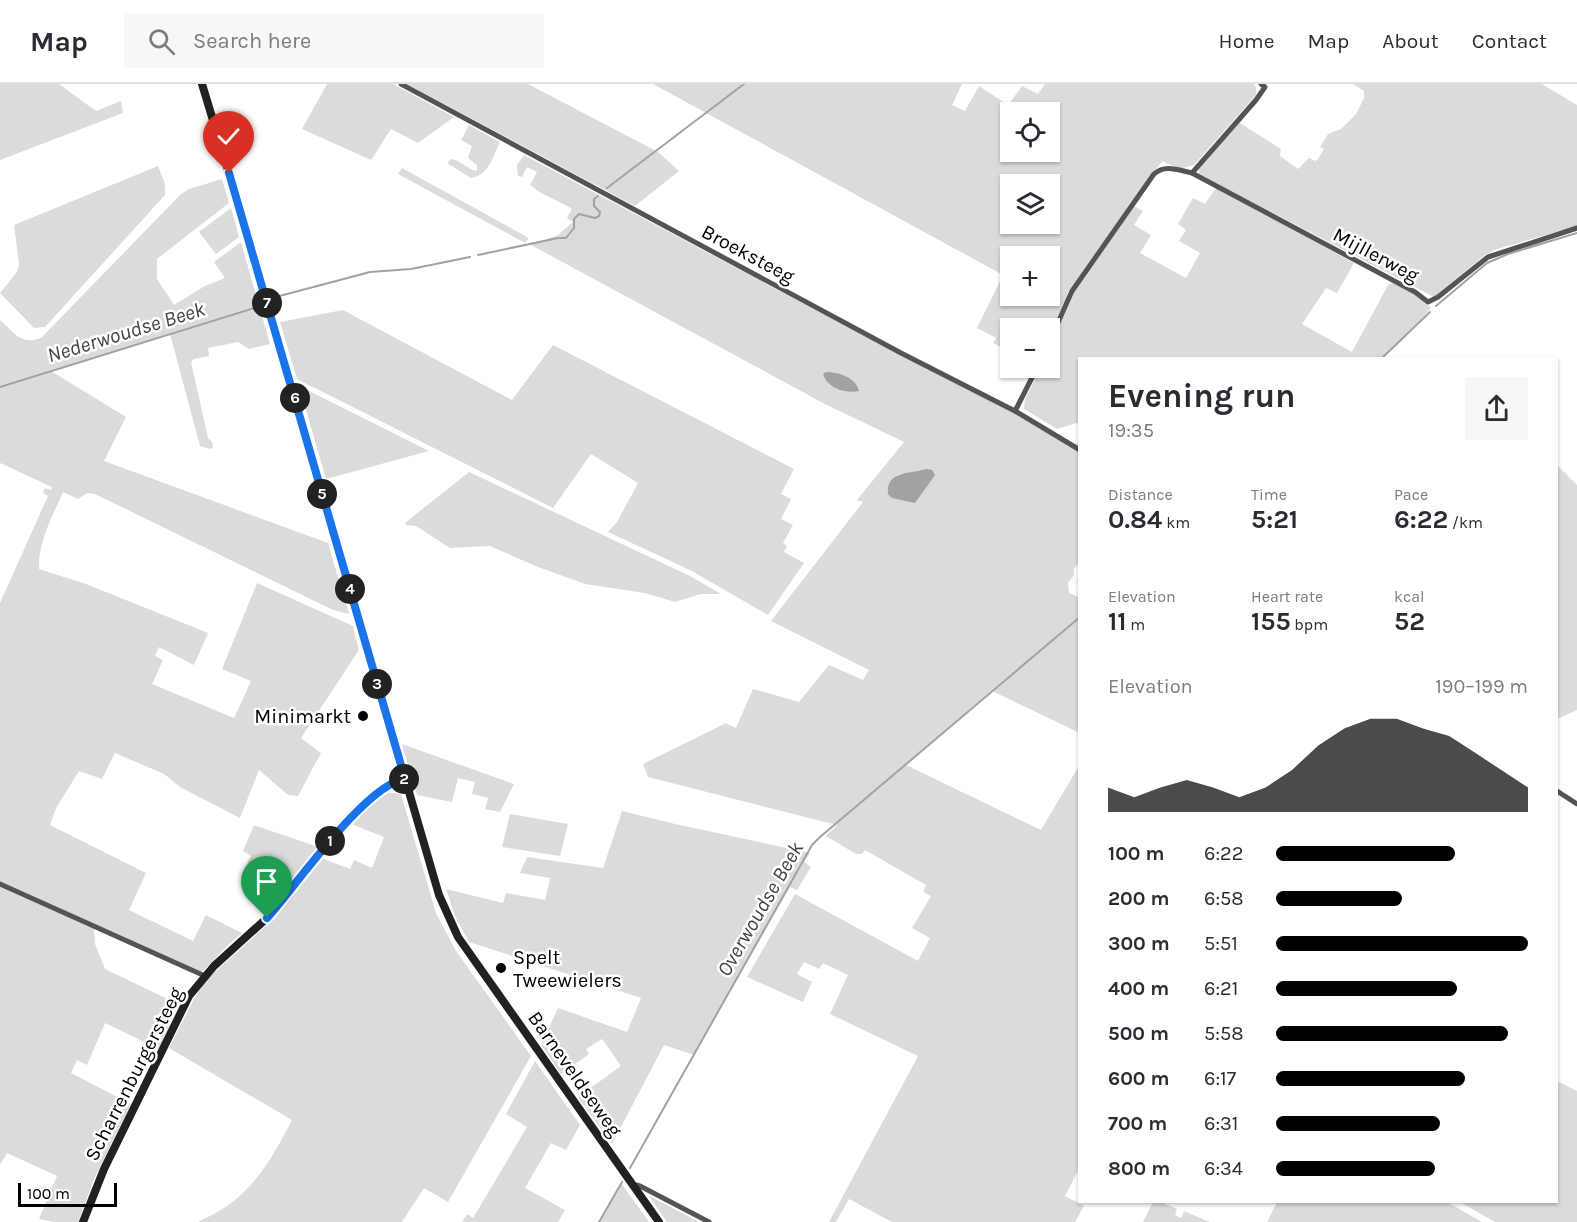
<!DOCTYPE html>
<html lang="en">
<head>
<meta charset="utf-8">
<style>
	:root { --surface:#fff; --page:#f7f7f7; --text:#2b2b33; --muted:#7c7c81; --line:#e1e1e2; --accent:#000 }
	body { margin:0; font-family:Karla,sans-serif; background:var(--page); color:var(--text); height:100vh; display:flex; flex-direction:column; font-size:22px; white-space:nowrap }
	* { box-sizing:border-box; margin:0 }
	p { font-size:20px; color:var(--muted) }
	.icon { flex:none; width:33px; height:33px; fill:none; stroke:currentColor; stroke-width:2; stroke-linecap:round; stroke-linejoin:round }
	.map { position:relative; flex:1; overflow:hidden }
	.details { position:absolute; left:1078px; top:273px; width:480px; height:846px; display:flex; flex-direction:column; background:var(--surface); border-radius:0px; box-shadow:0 2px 4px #0004 }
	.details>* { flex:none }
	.fabs { position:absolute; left:1000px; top:18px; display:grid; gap:12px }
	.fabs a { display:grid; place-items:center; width:60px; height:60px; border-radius:0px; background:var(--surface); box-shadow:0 2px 4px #0004; font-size:30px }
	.scale { position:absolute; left:18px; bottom:15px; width:99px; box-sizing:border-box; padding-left:6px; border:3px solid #000; border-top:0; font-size:16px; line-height:21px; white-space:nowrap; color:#000; -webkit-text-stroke:4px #fff; paint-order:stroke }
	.pin { position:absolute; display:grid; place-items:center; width:51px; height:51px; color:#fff; margin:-62px -26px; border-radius:50% 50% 50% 0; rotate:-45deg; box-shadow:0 0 6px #0007 }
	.pin .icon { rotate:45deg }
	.km { position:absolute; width:30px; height:30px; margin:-15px; border-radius:50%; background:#222; color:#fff; font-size:16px; line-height:30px; text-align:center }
	.round { display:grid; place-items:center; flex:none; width:63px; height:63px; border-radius:0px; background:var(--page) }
	.summary { display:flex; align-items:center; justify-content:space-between; height:102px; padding:0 30px }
	h1 { font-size:33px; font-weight:700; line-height:45px }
	.stats { display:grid; grid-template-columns:repeat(3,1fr); gap:9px; height:102px; padding:6px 30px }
	.stats div { display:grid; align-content:center }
	.stats b { font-size:26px; font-weight:700 }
	.stats small { font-size:16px; font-weight:400 }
	.stats p { font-size:16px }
	.chart { height:168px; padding:12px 30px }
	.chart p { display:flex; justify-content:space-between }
	.chart svg { width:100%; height:108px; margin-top:6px; fill:var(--accent); opacity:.7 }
	ul { padding:0 30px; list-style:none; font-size:20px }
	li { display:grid; grid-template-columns:96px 72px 1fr; align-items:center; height:45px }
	li i { height:15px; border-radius:8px; background:var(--accent) }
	header { display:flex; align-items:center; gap:36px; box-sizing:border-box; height:84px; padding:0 30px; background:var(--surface); border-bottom:2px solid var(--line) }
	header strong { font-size:28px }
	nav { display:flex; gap:33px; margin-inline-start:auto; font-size:21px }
	.search { width:420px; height:54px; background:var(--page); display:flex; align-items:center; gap:15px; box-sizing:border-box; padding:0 21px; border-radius:0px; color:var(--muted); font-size:22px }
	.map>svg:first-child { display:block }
	.green { fill:#dbdbdb; fill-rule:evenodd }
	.water { fill:#a2a2a2 }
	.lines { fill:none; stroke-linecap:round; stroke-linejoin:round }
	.stream { stroke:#a2a2a2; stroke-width:2 }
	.street { stroke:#545454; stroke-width:5 }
	.secondary { stroke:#212121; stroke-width:8 }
	.route-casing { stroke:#fff; stroke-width:12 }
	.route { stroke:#1a73e8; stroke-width:8 }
	.poi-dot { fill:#000; stroke:#fff; stroke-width:2 }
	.labels { text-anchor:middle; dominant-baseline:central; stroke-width:5; stroke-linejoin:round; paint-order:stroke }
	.street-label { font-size:20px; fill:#000; stroke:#fff }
	.poi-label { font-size:20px; fill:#000; stroke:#fff; text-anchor:end }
	.water-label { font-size:21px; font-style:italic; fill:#434343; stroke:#fff }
</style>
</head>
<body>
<header>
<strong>Map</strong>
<div class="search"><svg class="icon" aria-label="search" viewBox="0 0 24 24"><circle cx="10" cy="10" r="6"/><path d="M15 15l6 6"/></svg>Search here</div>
<nav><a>Home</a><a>Map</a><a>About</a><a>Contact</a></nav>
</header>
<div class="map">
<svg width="1577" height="1138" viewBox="0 0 1577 1138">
	<rect width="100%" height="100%" fill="#fff"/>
	<!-- green -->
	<g class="green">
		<path d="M0 0H59L96 27 121 17 123 29 0 76Z"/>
		<path d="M327 0H393L454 33 418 59 391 45 371 76 302 45Z"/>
		<path d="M407 0H528L658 68 679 87 635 122Z"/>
		<path d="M653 0H962L952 21 965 27 979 2 1008 21 1022 2 1038 10 1045 0H1254L1256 3V11L1194 81 1179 85 1163 77 1155 86 1068 208 1064 223 1050 252V244H1011V268L993 259 996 254 977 244 1003 191ZM1011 28H1050V68H1011ZM1011 100H1050V140H1011ZM1011 172H1050V212H1011Z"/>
		<path d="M1353 0H1542L1577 21V142L1497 165 1485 171 1434 213 1199 90V85L1238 38 1281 65 1280 72 1298 85 1309 74 1315 77 1318 75 1324 65 1320 63 1328 50 1341 45 1356 30 1364 14V7Z"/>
		<path d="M469 41 500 58C492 74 490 90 471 94L447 79 451 75C461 76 467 86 477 87V81L468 74 472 62 461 56Z"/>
		<path d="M524 71 827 232 940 291 983 311 1080 367V479C1075 482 1073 485 1074 491L1068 499 1069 509 1080 514 1078 532 1080 533V649L992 607 906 681 1041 746 1080 680V1083L1065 1112 1084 1122 1075 1138H892L849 1115 836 1138H829L918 972 830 930 848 891 823 879 819 885 804 878 797 890 812 898 803 918 747 893 795 810 918 877 930 854 912 844 931 812 923 808 926 801 865 766 862 770H856L826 752 837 741 648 693 643 680 726 639 736 644 753 605 799 618 829 581 863 596 869 586 771 537 863 418 857 416 904 358 825 320 531 161 558 151 573 138 567 134 572 125C558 116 543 112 530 101L537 88 527 83 522 93 518 92 517 81ZM927 385 920 410 915 419 897 391Z"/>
		<path d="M158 82 165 100V111L45 243 34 244 0 209 17 188 19 180 14 141Z"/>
		<path d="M402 84 529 154 525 159 398 90Z"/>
		<path d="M222 95 229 119 157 175V195L174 221 205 202 225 194 214 178 241 158 270 260 249 265 238 258 208 264 209 272 194 275 191 278 208 354 212 358 213 364 210 365 200 362 170 250 51 287 126 333 104 377 328 459 349 530 333 526 95 410 87 409 78 415 63 408C52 434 38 457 39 485L86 500 208 549 194 581 159 563 155 572 163 576 152 600 234 634 251 597 222 585 257 499 353 542 359 566 301 654 321 669 298 712 288 711 259 686 240 734 180 703 164 690 115 669 102 695 79 687 56 724 50 741 146 789 129 826 193 857 206 831 242 849 225 864 202 888 0 799V519L48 412 43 409 45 404 51 406 52 403 0 379V236C14 248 21 262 41 254L181 110 189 105Z"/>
		<path d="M1216 104 1354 179 1337 209 1326 204 1302 240 1352 268 1388 201 1393 199 1413 209 1431 224 1402 257 1382 274H1080V338L1057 345 1024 325 1025 315 1041 284H1050V265L1076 204 1134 122 1143 127 1134 141 1151 151 1140 169 1186 194 1200 169 1179 157 1186 146 1178 140 1193 114 1205 120Z"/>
		<path d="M231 124 239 153 216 170 199 148Z"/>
		<path d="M343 226 512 316 553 261 794 385 781 410 791 415 781 435 793 441 783 459 787 462 784 468 804 479 768 531 690 486 608 448 617 438 638 399 591 370 553 424 297 295 280 238Z"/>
		<path d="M299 302 429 367 326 395Z"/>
		<path d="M1557 381 1577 401V626L1557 635Z"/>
		<path d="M469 388 690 492 721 510H701L675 518 645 509 585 500 538 483 490 462 450 464 416 442 405 441 406 438Z"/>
		<path d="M402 660 514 700 500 728 485 725 488 714 472 710 475 698 458 694 452 718 417 711Z"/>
		<path d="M385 708 401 710 436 829 456 867 531 972 448 1118 424 1104 402 1138H198C208 1133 218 1128 227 1122 257 1102 276 1067 292 1036L169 964 196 911 208 894 276 833 321 774 350 785 354 776 372 784 384 753 351 740Z"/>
		<path d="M622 727 675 740 810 769 804 778 811 783 797 806 790 803 694 971 664 961 612 1060 578 1013 621 982 602 955 586 965 589 970 561 990 541 961 558 924 627 948 641 914 469 858 455 832 446 805 503 819 506 809 545 816 550 794 520 789 527 773 603 784Z"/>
		<path d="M510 730 568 740 560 772 502 763Z"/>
		<path d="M254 741 318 763 284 809 266 828 245 809 252 796 242 790 251 772 243 767Z"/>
		<path d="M0 803 94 845 95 860 105 885 178 920 159 965 105 939 87 981 77 976 71 989 131 1020 94 1095 78 1138H54L39 1135 57 1092 7 1069 0 1081Z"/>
		<path d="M535 977 580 1041 566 1066 551 1059 525 1104 565 1126 558 1138H462L467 1130 473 1134 527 1043 506 1030Z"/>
		<path d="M1557 997 1577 1007V1138H1495L1460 1118H1557Z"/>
		<path d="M621 1099 649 1138H599Z"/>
		<path d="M648 1111 699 1138H667Z"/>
		<path d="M1153 1118H1161L1177 1125 1175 1131 1181 1134 1184 1127 1210 1138H1143Z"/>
		<path d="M1277 1118H1447L1482 1138H1267Z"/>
	</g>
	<!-- water -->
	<g class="water">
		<path d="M826 288C839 288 856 294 859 307 845 310 827 304 823 290Z"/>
		<path d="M926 385 932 386 935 391 915 419 892 414 888 410C886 387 909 390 926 385Z"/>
	</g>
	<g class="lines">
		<!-- stream -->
		<g class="stream">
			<path d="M607 104 744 0"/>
			<path d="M478 171 558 154H566L574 144V135L579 130 595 134 599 132 600 128 594 122V115L598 112"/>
			<path d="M272 214 370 188 411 185 470 173"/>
			<path d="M1436 222 1487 179 1508 170 1577 149"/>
			<path d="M1382 274 1430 228"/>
			<path d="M0 303 261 222"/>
			<path d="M630 1084 812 761 820 753 1080 533"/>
			<path d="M599 1138 622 1098"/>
		</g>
		<!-- street -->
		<g class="street">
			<path d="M401 0 901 269 1015 327 1080 366"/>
			<path d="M1192 89 1415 208 1428 218 1438 213 1488 173 1577 144"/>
			<path d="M1050 257 1072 207 1154 90C1165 80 1178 86 1192 89L1256 16 1265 3 1261 0"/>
			<path d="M1015 327 1037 284"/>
			<path d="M1557 707 1577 720"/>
			<path d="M0 800 205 892"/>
			<path d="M632 1100 640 1102 709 1138"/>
		</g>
		<!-- secondary -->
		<g class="secondary">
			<path d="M202 0 229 89 439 811 458 853 659 1138"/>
			<path d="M83 1138 104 1085 189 912 214 882 267 834 288 811 340 745 385 703 405 695"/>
		</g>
	</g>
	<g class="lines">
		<!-- route casing -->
		<g class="route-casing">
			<path id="route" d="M229 89 405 695C366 700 295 803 267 834"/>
		</g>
		<!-- route -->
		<use href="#route" class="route"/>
	</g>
	<!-- markers -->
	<g class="poi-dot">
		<circle cx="363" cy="632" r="6"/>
		<circle cx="501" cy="884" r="6"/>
	</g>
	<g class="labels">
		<!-- street labels -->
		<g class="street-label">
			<text transform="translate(748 170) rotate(28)">Broeksteeg</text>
			<text transform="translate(1376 171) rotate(28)">Mijllerweg</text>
			<text transform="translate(134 990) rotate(-63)">Scharrenburgersteeg</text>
			<text transform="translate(575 990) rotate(55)">Barneveldseweg</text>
		</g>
		<!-- poi labels -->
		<g class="poi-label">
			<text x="351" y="632">Minimarkt</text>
			<text x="513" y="873" text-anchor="start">Spelt<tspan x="513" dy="23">Tweewielers</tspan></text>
		</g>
		<!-- water labels -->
		<g class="water-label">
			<text transform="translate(126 248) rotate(-17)">Nederwoudse Beek</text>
			<text transform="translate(760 825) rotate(-60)">Overwoudse Beek</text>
		</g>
	</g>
</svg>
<div class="fabs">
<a><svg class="icon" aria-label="locate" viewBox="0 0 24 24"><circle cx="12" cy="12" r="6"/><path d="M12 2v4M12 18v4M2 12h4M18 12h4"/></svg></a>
<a><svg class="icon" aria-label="layers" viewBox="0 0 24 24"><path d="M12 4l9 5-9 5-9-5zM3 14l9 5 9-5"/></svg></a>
<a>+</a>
<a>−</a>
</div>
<div class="scale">100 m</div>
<div class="pin" style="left:267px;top:834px;background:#1e9e55"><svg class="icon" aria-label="arrive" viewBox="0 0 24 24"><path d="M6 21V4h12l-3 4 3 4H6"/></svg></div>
<div class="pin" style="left:229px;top:89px;background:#d93025"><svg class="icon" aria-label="check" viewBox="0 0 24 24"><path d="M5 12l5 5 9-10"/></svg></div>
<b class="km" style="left:330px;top:757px">1</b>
<b class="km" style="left:404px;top:695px">2</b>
<b class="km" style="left:377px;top:600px">3</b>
<b class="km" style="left:350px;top:505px">4</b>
<b class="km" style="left:322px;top:410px">5</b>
<b class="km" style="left:295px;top:314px">6</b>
<b class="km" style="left:267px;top:219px">7</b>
<section class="details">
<div class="summary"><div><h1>Evening run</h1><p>19:35</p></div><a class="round"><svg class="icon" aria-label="share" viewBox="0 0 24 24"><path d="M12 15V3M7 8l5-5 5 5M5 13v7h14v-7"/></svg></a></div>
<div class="stats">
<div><p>Distance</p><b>0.84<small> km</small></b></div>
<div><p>Time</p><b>5:21</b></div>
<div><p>Pace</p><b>6:22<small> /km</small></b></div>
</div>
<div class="stats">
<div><p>Elevation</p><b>11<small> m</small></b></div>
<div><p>Heart rate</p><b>155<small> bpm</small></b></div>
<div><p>kcal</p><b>52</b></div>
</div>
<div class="chart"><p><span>Elevation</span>190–199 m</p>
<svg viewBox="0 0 160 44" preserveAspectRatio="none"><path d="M0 44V34L10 38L20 34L30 31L40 34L50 38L60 34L70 27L80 17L90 10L100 6L110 6L120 10L130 13L140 20L150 27L160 34V44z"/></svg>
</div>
<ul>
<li><b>100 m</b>6:22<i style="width:71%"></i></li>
<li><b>200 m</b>6:58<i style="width:50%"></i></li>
<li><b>300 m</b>5:51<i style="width:100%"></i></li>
<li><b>400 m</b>6:21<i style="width:72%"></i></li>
<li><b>500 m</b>5:58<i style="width:92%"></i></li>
<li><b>600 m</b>6:17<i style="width:75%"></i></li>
<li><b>700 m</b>6:31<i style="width:65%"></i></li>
<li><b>800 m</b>6:34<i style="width:63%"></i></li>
</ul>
</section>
</div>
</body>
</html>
